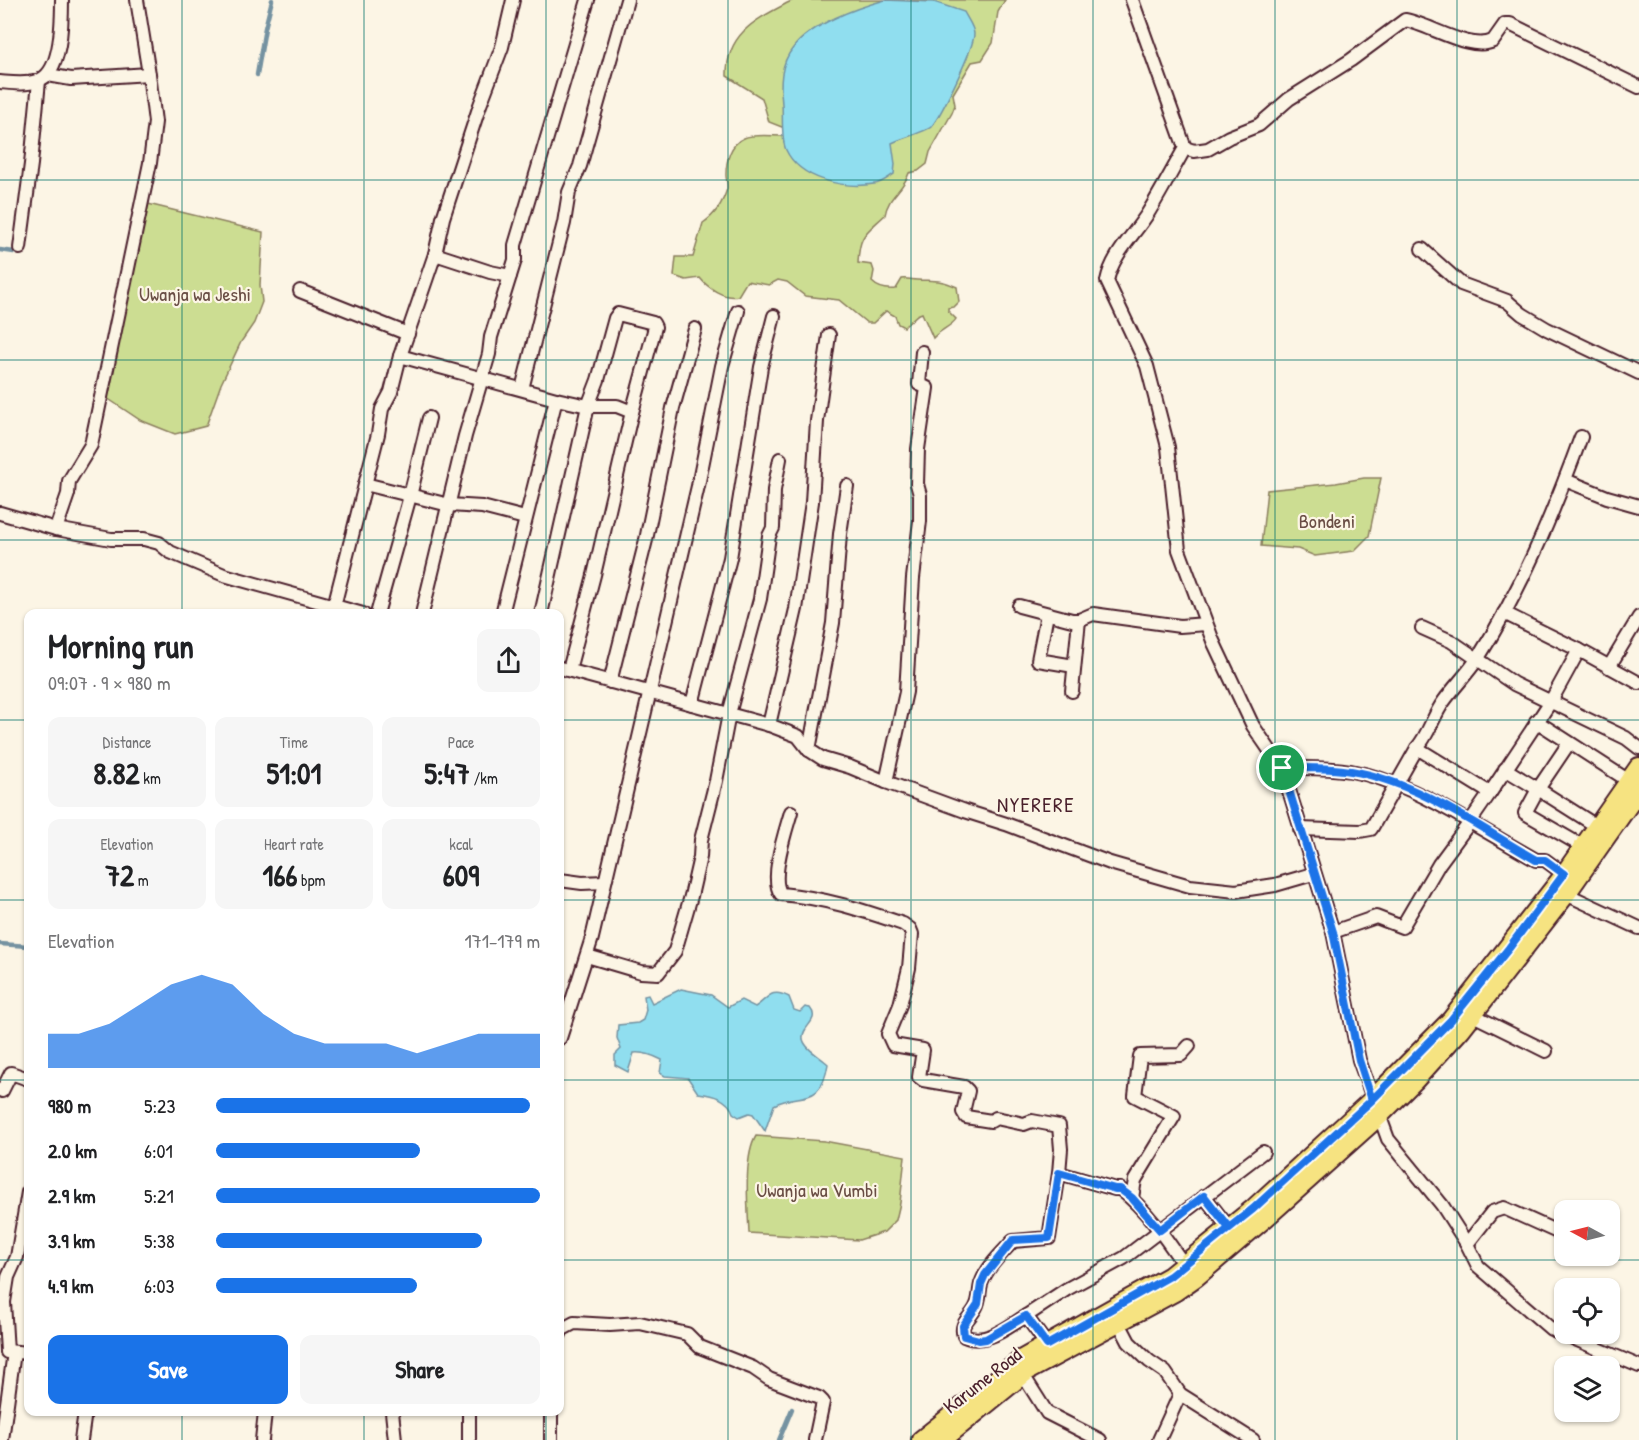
<!DOCTYPE html>
<html lang="en">
<head>
<meta charset="utf-8">
<style>
	:root { --surface:#fff; --page:#f6f6f6; --text:#202124; --muted:#757577; --accent:#1a73e8 }
	body { margin:0; font-family:"Patrick Hand",sans-serif; background:var(--page); color:var(--text); height:100vh; display:flex; flex-direction:column; font-size:22px; white-space:nowrap }
	* { box-sizing:border-box; margin:0 }
	p { font-size:20px; color:var(--muted) }
	.icon { flex:none; width:33px; height:33px; fill:none; stroke:currentColor; stroke-width:2; stroke-linecap:round; stroke-linejoin:round }
	.map { position:relative; flex:1; overflow:hidden }
	.sheet { position:absolute; left:24px; top:609px; width:540px; height:807px; display:flex; flex-direction:column; background:var(--surface); border-radius:12px; box-shadow:0 2px 4px #0004 }
	.sheet>* { flex:none }
	.needle { width:39px; rotate:277deg }
	.fabs { position:absolute; left:1554px; top:1200px; display:grid; gap:12px }
	.fabs a { display:grid; place-items:center; width:66px; height:66px; border-radius:12px; background:var(--surface); box-shadow:0 2px 4px #0004; font-size:30px }
	.pin { position:absolute; display:grid; place-items:center; width:51px; height:51px; color:#fff; margin:-26px; border:3px solid #fff; border-radius:50%; box-shadow:0 2px 6px #0007 }
	.round { display:grid; place-items:center; flex:none; width:63px; height:63px; border-radius:12px; background:var(--page) }
	.head { display:flex; align-items:center; justify-content:space-between; height:102px; padding:0 24px }
	h1 { font-size:33px; font-weight:800; line-height:45px }
	.metrics { display:grid; grid-template-columns:repeat(3,1fr); gap:9px; height:102px; padding:6px 24px }
	.metrics div { display:grid; align-content:center; border-radius:12px; background:var(--page); text-align:center }
	.metrics b { font-size:30px; font-weight:800 }
	.metrics small { font-size:16px; font-weight:400 }
	.metrics p { font-size:16px }
	.chart { height:168px; padding:12px 24px }
	.chart p { display:flex; justify-content:space-between }
	.chart svg { width:100%; height:108px; margin-top:6px; fill:var(--accent); opacity:.7 }
	.button { display:flex; gap:12px; margin-top:auto; padding:12px 24px }
	.button a { flex:1; height:69px; border-radius:12px; background:var(--accent); color:#fff; font-size:24px; font-weight:800; line-height:69px; text-align:center }
	.button a+a { background:var(--page); color:var(--text) }
	ul { padding:0 24px; list-style:none; font-size:20px }
	li { display:grid; grid-template-columns:96px 72px 1fr; align-items:center; height:45px }
	li i { height:15px; border-radius:8px; background:var(--accent) }
	.map>svg:first-child { display:block }
	.green { fill:#ccdd92; stroke:#8b7e5e; stroke-width:1.5 }
	.water { fill:#90deef; stroke:#7492a1; stroke-width:1.5 }
	.lines { fill:none; stroke-linecap:round; stroke-linejoin:round }
	.stream { stroke:#7492a1; stroke-width:4.5 }
	.minor-casing { stroke:#4a1f2b; stroke-width:16 }
	.primary-casing { stroke:#4a1f2b; stroke-width:22 }
	.minor { stroke:#fcf5e5; stroke-width:12 }
	.primary { stroke:#f6e381; stroke-width:18 }
	.route-casing { stroke:#fff; stroke-width:12 }
	.route { stroke:#1a73e8; stroke-width:8 }
	.grid { fill:none; stroke:#0f766e; stroke-width:1.5; stroke-opacity:0.55 }
	.labels { text-anchor:middle; dominant-baseline:central; stroke-width:4.5; stroke-linejoin:round; paint-order:stroke }
	.park-label { font-size:20px; fill:#6a4e45; stroke:#fcf5e5 }
	.street-label { font-size:20px; fill:#4a1f2b; stroke:#fcf5e5 }
	.neighbourhood-label { font-size:21px; letter-spacing:1.5px; fill:#4a1f2b; stroke:#fcf5e5 }
</style>
</head>
<body>
<div class="map">
<svg width="1639" height="1440" viewBox="0 0 1639 1440">
	<rect width="100%" height="100%" fill="#fcf5e5"/>
	<filter id="ink" filterUnits="userSpaceOnUse"><feTurbulence type="fractalNoise" baseFrequency=".0167" numOctaves="2"/><feDisplacementMap in="SourceGraphic" scale="12" xChannelSelector="R" yChannelSelector="G"/><feConvolveMatrix kernelMatrix="1 2 1 2 8 2 1 2 1" color-interpolation-filters="sRGB"/></filter>
	<g filter="url(#ink)">
		<!-- green -->
		<g class="green">
			<path d="M793 0H1005L998 12 993 43 982 60 972 62 953 94 955 105 952 113 930 152 927 164 918 171 909 173C903 191 888 196 885 215 866 233 859 234 858 263L872 265 874 271 872 282C878 288 887 290 896 289L902 279C907 278 911 280 917 280 934 281 940 279 957 287L959 302 954 307 948 308V311L956 319C952 326 940 330 933 338L922 313 917 315 904 327 898 324 895 316 886 311 873 323H867L839 300 805 296 787 282 778 280 769 285 747 281 738 296C724 299 708 288 700 278L686 280 674 276 676 257H693L703 223C715 215 723 202 727 189 728 184 726 179 726 175 726 161 730 144 744 138 755 133 777 137 791 136L792 131 769 122 762 98 727 76C726 31 760 18 793 0Z"/>
			<path d="M148 204 263 232 260 285 262 302 254 323 241 342 221 384 206 426 175 434 140 420 104 396Z"/>
			<path d="M1364 478H1381L1369 536 1354 551 1315 556 1298 549 1261 546 1267 490 1336 483Z"/>
			<path d="M756 1136 824 1141 905 1156 900 1203 896 1220 884 1232 859 1240 749 1233C748 1207 743 1158 756 1136Z"/>
		</g>
		<!-- water -->
		<g class="water">
			<path d="M885 0 934 2 964 12C967 18 974 27 974 34 974 48 941 116 931 127 927 131 900 139 892 143L895 164 894 174C889 177 881 184 874 184 845 189 800 180 786 150 781 140 783 116 782 104 780 84 780 64 793 48 811 24 856 8 885 0Z"/>
			<path d="M681 989 711 995 728 1007 741 1000 755 1007C768 999 770 987 789 997L794 1010 800 1012 805 1007 810 1008C821 1021 801 1026 803 1039 805 1049 821 1057 828 1064 821 1108 801 1091 774 1105L765 1131 753 1114 749 1113 739 1117 733 1113C728 1098 713 1095 698 1093L688 1078 665 1076 660 1073 662 1060C654 1056 644 1052 634 1053L628 1072 615 1065V1055L621 1049 617 1038 618 1025 638 1023 643 1020 646 1010 644 996 648 995 652 1003Z"/>
		</g>
		<g class="lines">
			<!-- stream -->
			<g class="stream">
				<path d="M257 75 265 28 272 0"/>
				<path d="M0 250 21 253 22 251"/>
				<path d="M0 944 28 946"/>
				<path d="M779 1440 792 1409"/>
			</g>
			<!-- minor casing -->
			<g class="minor-casing">
				<g id="minor">
					<path d="M1132 0 1185 148C1173 169 1161 192 1148 213 1134 235 1112 255 1107 281L1147 366 1168 447 1179 550 1213 641 1253 726 1282 768 1333 932 1359 1060 1388 1139 1442 1205 1467 1244 1478 1266 1551 1329 1639 1366"/>
					<path d="M48 75 71 79 149 74"/>
					<path d="M0 82C12 83 26 85 37 81 62 74 62 21 62 0"/>
					<path d="M1185 148 1194 151 1208 149 1229 137 1259 125 1289 99 1351 60 1405 20C1429 24 1470 52 1493 41L1505 24H1510L1639 87"/>
					<path d="M20 248 31 164 39 81"/>
					<path d="M1422 249 1461 284 1507 301 1522 314 1547 329 1639 373"/>
					<path d="M435 254 490 272 510 276"/>
					<path d="M300 291 408 334"/>
					<path d="M400 356 556 399 588 406H617L632 412"/>
					<path d="M522 389 564 223 569 192 580 166 627 0"/>
					<path d="M1565 480 1607 497 1639 506"/>
					<path d="M365 484 449 505 482 507 525 518"/>
					<path d="M0 513 56 529 111 539H144L159 543 170 552 224 575 363 614"/>
					<path d="M56 529 68 494 69 481 91 445 150 163 155 122 149 74 137 0"/>
					<path d="M1019 606 1072 620H1079L1093 614 1180 626 1206 624"/>
					<path d="M1504 613 1579 650"/>
					<path d="M332 614 378 434 382 409 391 392 400 356 435 254 443 218 480 105 502 47 513 0"/>
					<path d="M377 614 410 496 429 418"/>
					<path d="M422 614 465 436 489 354 491 337 515 260V245L588 0"/>
					<path d="M502 614 556 399"/>
					<path d="M541 614 588 406 598 380 615 318 618 314 653 323 655 327 630 420 594 575 569 670"/>
					<path d="M1047 614 1038 660 1074 666"/>
					<path d="M1422 628 1451 641 1514 684 1626 738 1639 748"/>
					<path d="M1609 667 1639 617"/>
					<path d="M560 668 769 725 798 736 809 750 823 759 850 767 886 782 965 811 1006 824 1110 863 1190 886 1236 891 1275 885 1313 874"/>
					<path d="M610 682 646 540 673 408 695 329"/>
					<path d="M1072 691 1079 620"/>
					<path d="M692 704 730 558 761 367 774 316"/>
					<path d="M1536 721 1629 781"/>
					<path d="M769 725 796 609 812 502 817 421 829 335"/>
					<path d="M1417 748 1490 793 1551 701 1579 650 1639 683"/>
					<path d="M809 750 833 623 840 534 847 486"/>
					<path d="M1282 768C1305 768 1329 767 1351 771 1394 779 1433 800 1470 822L1490 793"/>
					<path d="M1505 769 1538 789 1569 743"/>
					<path d="M886 782 906 692 913 578 920 521V495L917 484 918 449 927 388 919 384 922 352"/>
					<path d="M791 812C786 830 769 879 781 894 826 898 862 910 903 924L910 929 912 934 909 968 900 1005 888 1034 893 1045 923 1050 919 1077 923 1080 964 1087 968 1091 963 1112 966 1117 991 1121 996 1118 1024 1124 1032 1121 1059 1126 1061 1149 1059 1173 1115 1189H1120C1146 1209 1165 1237 1184 1265"/>
					<path d="M1300 829 1360 831 1371 829 1417 748C1429 734 1433 716 1444 701 1455 686 1468 673 1478 658 1522 589 1553 513 1581 437"/>
					<path d="M1582 846 1525 813 1538 789 1598 827"/>
					<path d="M560 880 582 883 604 882"/>
					<path d="M1566 894 1639 928"/>
					<path d="M1333 932 1376 917 1402 927 1439 864 1470 822 1536 860H1545L1564 874"/>
					<path d="M587 956 641 972 658 973 675 951 691 896 700 857 701 840 716 781 729 714 760 599 769 536 773 528 774 490 780 459"/>
					<path d="M1473 1015 1546 1051"/>
					<path d="M560 1038 592 938 698 486 722 366 738 311"/>
					<path d="M0 1090 2 1091 11 1073 28 1079"/>
					<path d="M1204 1196 1229 1228"/>
					<path d="M1132 1198 1135 1180 1174 1116 1135 1096 1140 1056 1181 1055 1189 1046"/>
					<path d="M1467 1244 1492 1212 1504 1208 1564 1235"/>
					<path d="M1026 1316C1007 1327 986 1346 964 1336 959 1323 971 1318 976 1307 980 1300 979 1291 981 1284 986 1268 1002 1253 1013 1241L1049 1238 1059 1173"/>
					<path d="M1118 1321 1129 1342 1149 1361 1165 1372 1180 1394 1253 1440"/>
					<path d="M560 1334 561 1330 574 1323 610 1325 640 1323 687 1334 700 1347 753 1368 769 1379 819 1398 823 1402 815 1440"/>
					<path d="M1047 1345 1026 1316 1067 1289 1124 1258 1263 1152"/>
					<path d="M7 1351 28 1353"/>
					<path d="M7 1352 4 1302 8 1277 17 1257 28 1192"/>
					<path d="M1023 1375 1047 1413 1100 1440"/>
					<path d="M392 1412 395 1440"/>
					<path d="M2 1440 14 1352"/>
					<path d="M81 1440 85 1412"/>
					<path d="M262 1440 265 1412"/>
					<path d="M469 1440V1412"/>
					<path d="M551 1440V1412"/>
					<path d="M1159 1440 1180 1394"/>
				</g>
			</g>
			<!-- primary casing -->
			<g class="primary-casing">
				<g id="primary">
					<path d="M921 1440 1022 1359 1170 1276 1253 1209 1372 1100 1451 1020 1561 879 1639 767"/>
					<path d="M942 1440 1027 1371 1176 1291 1196 1277 1264 1219 1380 1115 1414 1081 1461 1029 1518 956 1566 894 1639 790"/>
				</g>
			</g>
			<!-- minor -->
			<use href="#minor" class="minor"/>
			<!-- primary -->
			<use href="#primary" class="primary"/>
		</g>
	</g>
	<g class="lines" filter="url(#ink)">
		<!-- route casing -->
		<g class="route-casing">
			<path id="route" d="M1282 768 1333 932 1359 1060 1372 1100 1253 1209 1229 1228 1204 1196 1160 1230 1132 1198 1120 1189H1115L1059 1173 1049 1238 1013 1240 985 1275 981 1284 978 1304 963 1326 964 1336 979 1340 986 1339 1026 1316 1047 1345 1170 1276 1253 1209 1372 1100 1451 1020 1509 948 1564 874 1545 860H1536C1478 827 1418 782 1351 771 1328 767 1305 768 1282 768"/>
		</g>
		<!-- route -->
		<use href="#route" class="route"/>
	</g>
	<!-- grid -->
	<path class="grid" d="M182 0V614M364 0V614M546 0V614M728 0V1440M911 0V1440M1093 0V1440M1275 0V1440M1457 0V1440M0 180H1639M0 360H1639M0 540H1639M0 720H28M560 720H1639M0 900H28M560 900H1639M0 1080H28M560 1080H1639M0 1260H28M560 1260H1639M182 1412V1440M364 1412V1440M546 1412V1440"/>
	<g class="labels">
		<!-- park labels -->
		<g class="park-label">
			<text x="195" y="293">Uwanja wa Jeshi</text>
			<text x="1327" y="520">Bondeni</text>
			<text x="817" y="1189">Uwanja wa Vumbi</text>
		</g>
		<!-- street labels -->
		<g class="street-label">
			<text transform="translate(982 1380) rotate(-38)">Karume Road</text>
		</g>
		<!-- neighbourhood labels -->
		<g class="neighbourhood-label">
			<text x="1036" y="804">NYERERE</text>
		</g>
	</g>
</svg>
<div class="fabs">
<a><svg class="needle" viewBox="-14 -14 28 28"><path d="M0-13l5 13h-10z" fill="#e53935"/><path d="M0 13l5-13h-10z" fill="#757577"/></svg></a>
<a><svg class="icon" aria-label="locate" viewBox="0 0 24 24"><circle cx="12" cy="12" r="6"/><path d="M12 2v4M12 18v4M2 12h4M18 12h4"/></svg></a>
<a><svg class="icon" aria-label="layers" viewBox="0 0 24 24"><path d="M12 4l9 5-9 5-9-5zM3 14l9 5 9-5"/></svg></a>
</div>
<div class="pin" style="left:1282px;top:768px;background:#1e9e55"><svg class="icon" aria-label="arrive" viewBox="0 0 24 24"><path d="M6 21V4h12l-3 4 3 4H6"/></svg></div>
<section class="sheet">
<div class="head"><div><h1>Morning run</h1><p>09:07 · 9 × 980 m</p></div><a class="round"><svg class="icon" aria-label="share" viewBox="0 0 24 24"><path d="M12 15V3M7 8l5-5 5 5M5 13v7h14v-7"/></svg></a></div>
<div class="metrics">
<div><p>Distance</p><b>8.82<small> km</small></b></div>
<div><p>Time</p><b>51:01</b></div>
<div><p>Pace</p><b>5:47<small> /km</small></b></div>
</div>
<div class="metrics">
<div><p>Elevation</p><b>72<small> m</small></b></div>
<div><p>Heart rate</p><b>166<small> bpm</small></b></div>
<div><p>kcal</p><b>609</b></div>
</div>
<div class="chart"><p><span>Elevation</span>171–179 m</p>
<svg viewBox="0 0 160 44" preserveAspectRatio="none"><path d="M0 44V30L10 30L20 26L30 18L40 10L50 6L60 10L70 22L80 30L90 34L100 34L110 34L120 38L130 34L140 30L150 30L160 30V44z"/></svg>
</div>
<ul>
<li><b>980 m</b>5:23<i style="width:97%"></i></li>
<li><b>2.0 km</b>6:01<i style="width:63%"></i></li>
<li><b>2.9 km</b>5:21<i style="width:100%"></i></li>
<li><b>3.9 km</b>5:38<i style="width:82%"></i></li>
<li><b>4.9 km</b>6:03<i style="width:62%"></i></li>
</ul>
<div class="button"><a>Save</a><a>Share</a></div>
</section>
</div>
</body>
</html>
